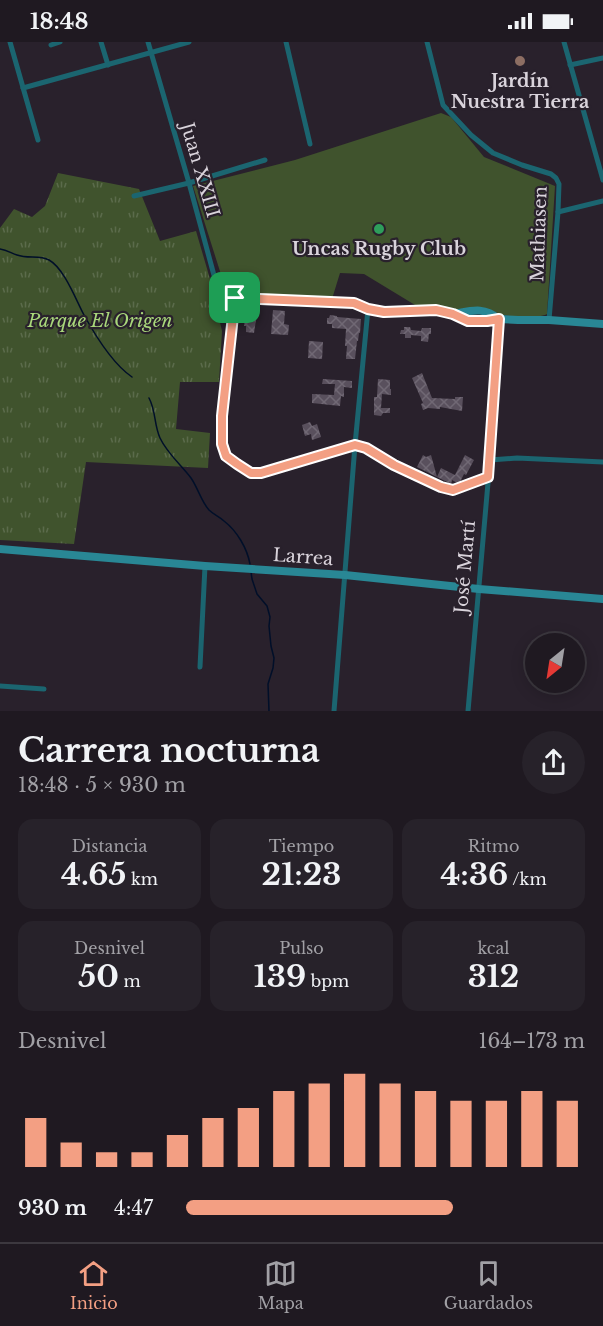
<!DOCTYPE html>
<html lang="es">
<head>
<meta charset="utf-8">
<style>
	:root { --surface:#1f1921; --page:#27222a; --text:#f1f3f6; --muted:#a1a0a5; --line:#3c383f; --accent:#f39f83 }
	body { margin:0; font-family:"Libre Baskerville",serif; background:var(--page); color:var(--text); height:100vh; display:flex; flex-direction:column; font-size:22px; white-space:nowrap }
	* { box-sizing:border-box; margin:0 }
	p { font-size:20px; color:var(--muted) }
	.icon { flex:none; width:33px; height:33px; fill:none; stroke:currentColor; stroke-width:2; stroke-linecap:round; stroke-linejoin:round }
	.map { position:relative; height:669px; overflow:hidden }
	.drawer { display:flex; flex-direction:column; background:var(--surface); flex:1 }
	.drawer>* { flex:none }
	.needle { width:39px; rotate:210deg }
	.buttons { position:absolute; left:525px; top:591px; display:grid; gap:12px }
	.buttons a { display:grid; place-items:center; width:60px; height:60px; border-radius:50%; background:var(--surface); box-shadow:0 3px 15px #0003,0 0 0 2px var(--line); font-size:30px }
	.pin { position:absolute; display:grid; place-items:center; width:51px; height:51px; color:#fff; margin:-26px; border-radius:12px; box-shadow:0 3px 9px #0006 }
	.round { display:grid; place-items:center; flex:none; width:63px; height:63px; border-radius:32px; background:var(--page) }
	.headline { display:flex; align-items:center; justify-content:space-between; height:102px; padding:0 18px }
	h1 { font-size:33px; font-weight:700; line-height:45px }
	.metrics { display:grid; grid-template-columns:repeat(3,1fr); gap:9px; height:102px; padding:6px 18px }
	.metrics div { display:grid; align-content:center; border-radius:15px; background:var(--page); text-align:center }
	.metrics b { font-size:30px; font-weight:700 }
	.metrics small { font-size:16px; font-weight:400 }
	.metrics p { font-size:16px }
	.chart { height:168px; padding:12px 18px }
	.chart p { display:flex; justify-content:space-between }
	.chart svg { width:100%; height:108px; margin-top:6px; stroke:var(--accent); stroke-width:6 }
	ul { padding:0 18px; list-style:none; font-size:20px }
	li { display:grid; grid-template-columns:96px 72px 1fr; align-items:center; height:45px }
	li i { height:15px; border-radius:8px; background:var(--accent) }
	.status { display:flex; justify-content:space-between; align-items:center; height:42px; padding:0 30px; background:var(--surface); direction:ltr }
	.status svg { height:16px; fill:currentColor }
	.menu { display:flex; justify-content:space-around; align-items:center; height:84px; border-top:2px solid var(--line); background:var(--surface); font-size:16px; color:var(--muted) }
	.menu a { display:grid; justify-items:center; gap:3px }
	.menu .active { color:var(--accent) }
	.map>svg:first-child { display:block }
	.grass { fill:url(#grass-tufts) }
	.pitch { fill:#40532d }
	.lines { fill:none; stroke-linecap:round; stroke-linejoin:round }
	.stream { stroke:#000f29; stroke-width:1.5 }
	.building { fill:url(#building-cross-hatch) }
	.street { stroke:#1b6570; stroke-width:5 }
	.secondary { stroke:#298795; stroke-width:8 }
	.route-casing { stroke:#fff; stroke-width:12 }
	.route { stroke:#f39f83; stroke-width:8 }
	.education-dot { fill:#8d6e63; stroke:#29212c; stroke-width:2 }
	.leisure-dot { fill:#2e9e5b; stroke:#29212c; stroke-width:2 }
	.labels { text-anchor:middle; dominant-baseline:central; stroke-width:4.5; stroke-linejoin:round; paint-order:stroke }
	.poi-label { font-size:18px; font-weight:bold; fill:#d9d3db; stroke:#29212c }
	.street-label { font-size:18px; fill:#d9d3db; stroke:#29212c }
	.park-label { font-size:18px; font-style:italic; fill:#a9d77b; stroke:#29212c }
</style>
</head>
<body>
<div class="status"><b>18:48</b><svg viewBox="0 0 49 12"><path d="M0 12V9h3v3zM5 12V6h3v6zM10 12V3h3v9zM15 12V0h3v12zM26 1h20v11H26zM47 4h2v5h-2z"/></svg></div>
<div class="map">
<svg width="603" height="669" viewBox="0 0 603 669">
	<defs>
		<pattern id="grass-tufts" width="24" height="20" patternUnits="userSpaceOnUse" patternTransform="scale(1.5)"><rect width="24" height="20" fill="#40532d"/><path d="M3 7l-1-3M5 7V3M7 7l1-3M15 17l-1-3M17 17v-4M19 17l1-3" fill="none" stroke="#5b6b4b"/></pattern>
		<pattern id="building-cross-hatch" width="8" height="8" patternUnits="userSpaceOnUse" patternTransform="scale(1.5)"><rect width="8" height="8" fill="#59505d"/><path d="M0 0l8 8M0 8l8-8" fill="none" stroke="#706874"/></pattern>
	</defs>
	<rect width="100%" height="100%" fill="#29212c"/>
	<!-- grass -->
	<path class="grass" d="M58 131 139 147 160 199 196 189 210 237 222 289 219 340H180L176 387 210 391 208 426 86 420 74 502 0 498V186L14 167 32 175 45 164Z"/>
	<!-- pitch -->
	<path class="pitch" d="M441 71 451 75 484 115 555 144 547 272 545 273 528 277 503 273 490 268 452 269 420 266 364 232 340 231 332 257 237 252 224 242 193 144 295 118Z"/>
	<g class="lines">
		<!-- stream -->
		<g class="stream">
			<path d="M0 207C7 208 11 211 17 213 28 217 39 213 49 218 64 226 76 258 84 273 95 293 113 322 132 335"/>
			<path d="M149 356C156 369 154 383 160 396 167 411 181 423 191 436 198 446 201 459 209 468 214 473 220 475 224 479 237 489 247 506 250 522"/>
			<path d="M251 530 252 537 257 552 267 564 270 575 269 584 271 604 274 616 273 626 268 642 269 669"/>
		</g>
	</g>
	<!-- building -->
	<g class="building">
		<path d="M273 268 285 269 284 282 289 283 288 293 271 292Z"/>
		<path d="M246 269H254V278H256L254 291 246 290V284H244Z"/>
		<path d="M330 273 337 274V275L361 277 360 291H359L358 299H357L355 317H346L347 304H345L346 287 332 286V282H327V276H329Z"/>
		<path d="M404 285H410L411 288 421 289 422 286H431V292H429L428 300 421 299V294L411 293V296H405V292H400L401 288H404Z"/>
		<path d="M309 299 323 300 322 317 308 316Z"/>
		<path d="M422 331 432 356 455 357V355H463L462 369 440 365V367L428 366 423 368 421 362 423 361 412 336Z"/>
		<path d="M323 337 352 339V346L344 345V355L341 354 340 364 312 361V352L334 353 335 342H322Z"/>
		<path d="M378 337 390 338V347H391V353L382 352 381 366H390V371H383L381 374 374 373V355H377Z"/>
		<path d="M310 380 312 384 317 382 321 395 312 398 311 392 305 394 302 383Z"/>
		<path d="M423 413 426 415 431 413 437 435 441 426 455 433 465 413 474 418 466 433 464 432 459 442 452 438 451 442 417 425Z"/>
	</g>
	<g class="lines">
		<!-- street -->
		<g class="street">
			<path d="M10 0 38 98"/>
			<path d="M101 0 108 23"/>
			<path d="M148 0 189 141 215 237C219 247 225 253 235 256L222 374V402L226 414 237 422 251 431H261L355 403 366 406C383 416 434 448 452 448 464 448 478 440 488 435"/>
			<path d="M286 0 310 102"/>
			<path d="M427 0 443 63 471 93 493 111 522 123 551 132 556 136 559 142 558 170 549 278"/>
			<path d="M564 0 603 138"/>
			<path d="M51 3 60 0"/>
			<path d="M570 23 603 16"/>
			<path d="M23 46 189 0"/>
			<path d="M134 154 189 141 265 118"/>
			<path d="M558 170 603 159"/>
			<path d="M490 418 517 416 603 420"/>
			<path d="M200 625 205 524"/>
			<path d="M0 644 44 647"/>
			<path d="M334 669 355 403 368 267"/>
			<path d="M468 669 490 418 499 277"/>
		</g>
		<!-- secondary -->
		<g class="secondary">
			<path d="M235 256 354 261 368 267 385 270 436 268 453 272 468 279H487L499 277 518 278H549L603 282"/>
			<path d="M453 272C471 269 483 264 499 277"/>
			<path d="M0 507 205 524 345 533 479 547 603 557"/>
		</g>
	</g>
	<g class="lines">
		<!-- route casing -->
		<g class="route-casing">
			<path id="route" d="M235 256 354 261 368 267 384 270 436 268 453 272 468 279H487L499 277 488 435 453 448 441 445 394 423 366 406 355 403 261 431H251L237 422 226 414 222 402V374Z"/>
		</g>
		<!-- route -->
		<use href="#route" class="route"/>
	</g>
	<!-- markers -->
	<circle class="education-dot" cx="520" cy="19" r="6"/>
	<circle class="leisure-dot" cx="379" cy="187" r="6"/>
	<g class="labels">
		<!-- poi labels -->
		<g class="poi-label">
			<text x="520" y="39">Jardín<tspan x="520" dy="21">Nuestra Tierra</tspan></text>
			<text x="379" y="207">Uncas Rugby Club</text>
		</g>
		<!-- street labels -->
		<g class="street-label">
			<text transform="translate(200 128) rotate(74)">Juan XXIII</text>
			<text transform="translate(539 192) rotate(-88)">Mathiasen</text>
			<text transform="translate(303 515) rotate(4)">Larrea</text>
			<text transform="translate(465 525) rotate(-85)">José Martí</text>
		</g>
		<!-- park labels -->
		<g class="park-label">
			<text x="100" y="279">Parque El Origen</text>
		</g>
	</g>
</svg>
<div class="buttons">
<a><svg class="needle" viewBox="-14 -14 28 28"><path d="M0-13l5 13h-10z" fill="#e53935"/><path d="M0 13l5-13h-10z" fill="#a1a0a5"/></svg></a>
</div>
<div class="pin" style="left:235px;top:256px;background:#1e9e55"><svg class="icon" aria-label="arrive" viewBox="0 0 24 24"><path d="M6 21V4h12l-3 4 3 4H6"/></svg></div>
</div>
<section class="drawer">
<div class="headline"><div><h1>Carrera nocturna</h1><p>18:48 · 5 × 930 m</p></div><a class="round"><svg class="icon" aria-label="share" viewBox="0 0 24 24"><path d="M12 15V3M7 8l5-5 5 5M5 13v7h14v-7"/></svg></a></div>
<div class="metrics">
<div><p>Distancia</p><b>4.65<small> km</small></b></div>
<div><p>Tiempo</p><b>21:23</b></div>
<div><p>Ritmo</p><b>4:36<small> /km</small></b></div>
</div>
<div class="metrics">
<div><p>Desnivel</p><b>50<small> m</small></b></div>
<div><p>Pulso</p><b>139<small> bpm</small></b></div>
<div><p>kcal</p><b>312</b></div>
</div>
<div class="chart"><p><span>Desnivel</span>164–173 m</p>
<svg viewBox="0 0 160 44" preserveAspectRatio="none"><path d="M5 44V24M15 44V34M25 44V38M35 44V38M45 44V31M55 44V24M65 44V20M75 44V13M85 44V10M95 44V6M105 44V10M115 44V13M125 44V17M135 44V17M145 44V13M155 44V17"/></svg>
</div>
<ul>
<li><b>930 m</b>4:47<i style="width:67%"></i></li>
</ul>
</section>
<nav class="menu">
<a class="active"><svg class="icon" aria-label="home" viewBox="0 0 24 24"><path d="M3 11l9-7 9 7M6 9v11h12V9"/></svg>Inicio</a>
<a><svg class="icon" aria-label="map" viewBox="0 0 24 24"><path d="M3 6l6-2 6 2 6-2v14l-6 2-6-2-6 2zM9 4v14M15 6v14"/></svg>Mapa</a>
<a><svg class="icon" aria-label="saved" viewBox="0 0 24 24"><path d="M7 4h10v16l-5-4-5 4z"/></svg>Guardados</a>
</nav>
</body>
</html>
